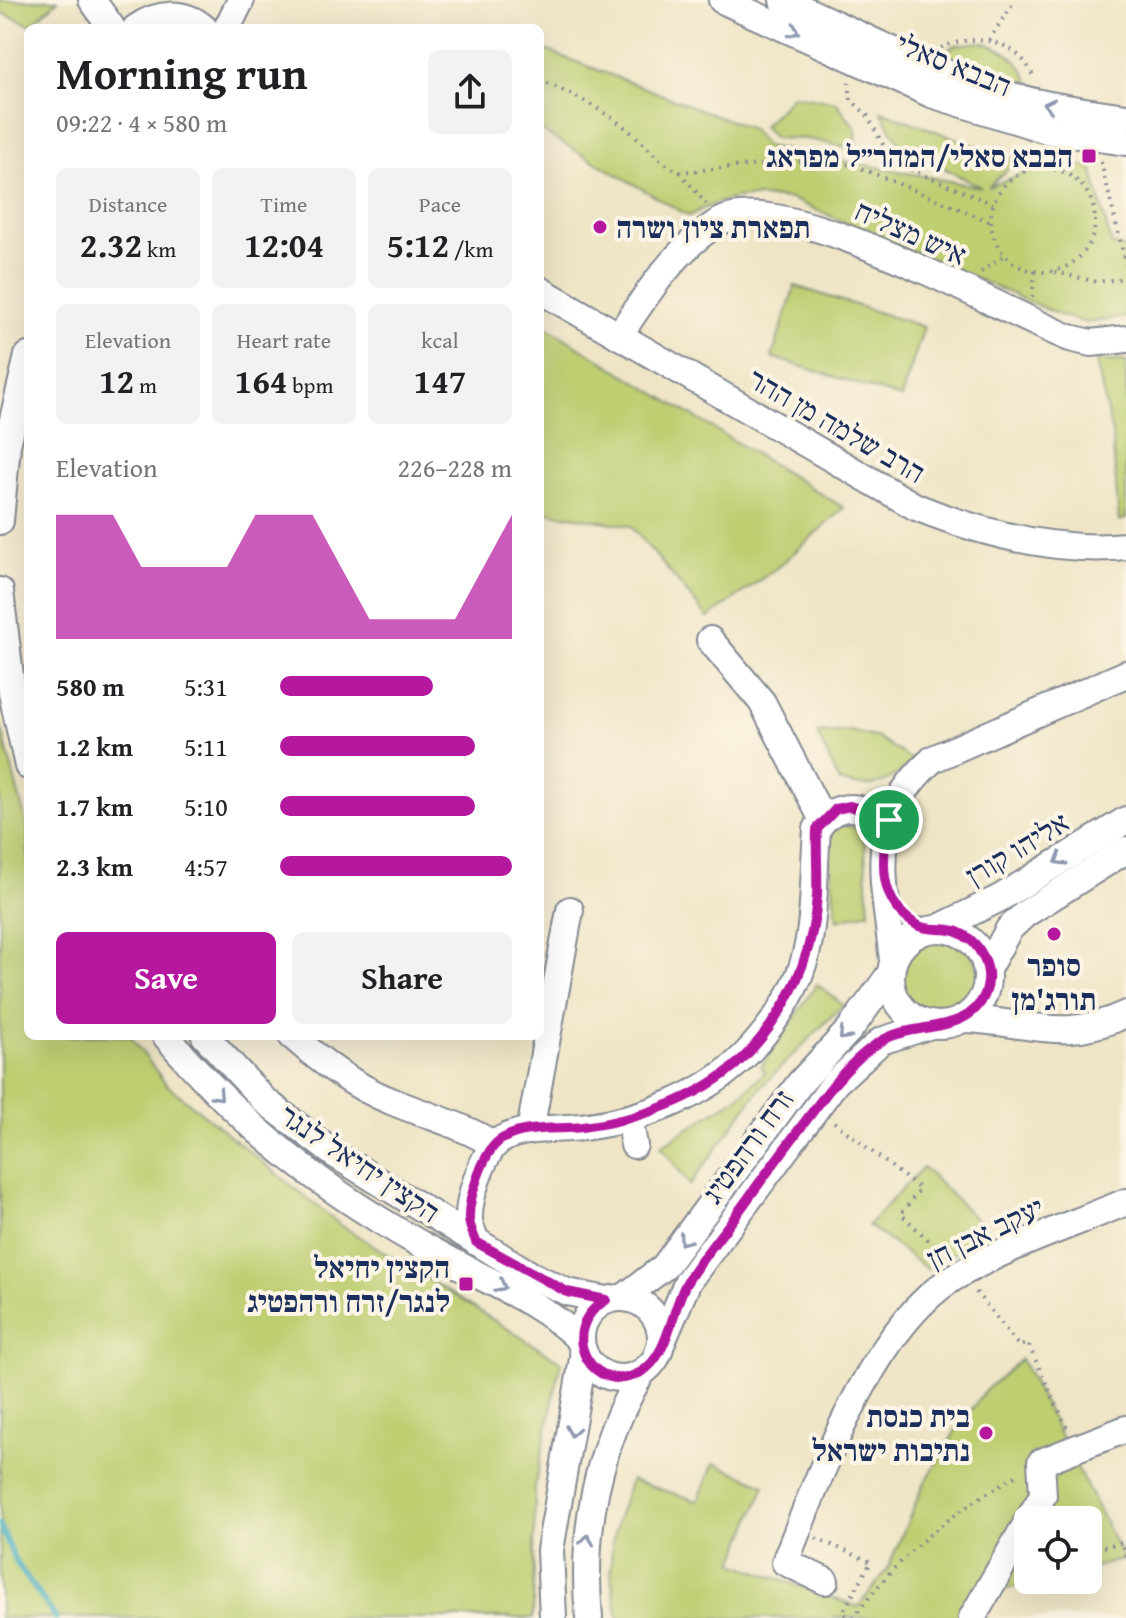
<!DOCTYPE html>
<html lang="en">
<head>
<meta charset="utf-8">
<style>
	:root { --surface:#fff; --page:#f2f2f2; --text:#202124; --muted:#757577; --accent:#b5179e }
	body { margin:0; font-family:"Gentium Book Plus","Frank Ruhl Libre",serif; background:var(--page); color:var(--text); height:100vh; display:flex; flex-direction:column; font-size:30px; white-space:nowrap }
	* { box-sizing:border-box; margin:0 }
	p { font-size:26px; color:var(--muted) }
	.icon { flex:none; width:44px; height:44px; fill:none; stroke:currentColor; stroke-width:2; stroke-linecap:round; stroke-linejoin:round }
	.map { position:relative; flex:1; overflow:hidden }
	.side { position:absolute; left:24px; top:24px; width:520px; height:1016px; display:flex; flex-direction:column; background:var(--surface); border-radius:12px; box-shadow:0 8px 32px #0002 }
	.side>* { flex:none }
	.buttons { position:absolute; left:1014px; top:1506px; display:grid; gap:16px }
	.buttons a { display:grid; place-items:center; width:88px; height:88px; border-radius:12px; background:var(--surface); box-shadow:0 8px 32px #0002; font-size:40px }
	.pin { position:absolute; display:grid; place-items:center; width:68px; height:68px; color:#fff; margin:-34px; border:4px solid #fff; border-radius:50%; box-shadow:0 2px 8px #0007 }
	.round { display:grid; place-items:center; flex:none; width:84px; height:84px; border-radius:12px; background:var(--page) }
	.summary { display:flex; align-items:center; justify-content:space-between; height:136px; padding:0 32px }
	h1 { font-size:44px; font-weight:700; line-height:60px }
	.figures { display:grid; grid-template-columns:repeat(3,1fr); gap:12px; height:136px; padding:8px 32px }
	.figures div { display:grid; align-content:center; border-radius:12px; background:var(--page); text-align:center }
	.figures b { font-size:34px; font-weight:700 }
	.figures small { font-size:22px; font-weight:400 }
	.figures p { font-size:22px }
	.chart { height:224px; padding:16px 32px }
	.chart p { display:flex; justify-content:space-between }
	.chart svg { width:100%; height:144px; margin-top:8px; fill:var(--accent); opacity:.7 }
	.cta { display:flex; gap:16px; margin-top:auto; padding:16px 32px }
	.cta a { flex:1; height:92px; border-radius:12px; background:var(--accent); color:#fff; font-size:32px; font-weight:700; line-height:92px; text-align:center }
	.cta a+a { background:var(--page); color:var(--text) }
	ul { padding:0 32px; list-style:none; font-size:26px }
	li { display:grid; grid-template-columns:128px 96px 1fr; align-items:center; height:60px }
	li i { height:20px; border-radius:10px; background:var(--accent) }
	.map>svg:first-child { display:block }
	.green { fill:#bece71; stroke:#6c7e68; stroke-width:2 }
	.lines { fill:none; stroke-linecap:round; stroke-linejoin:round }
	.stream { stroke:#3eabbc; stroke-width:6 }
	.minor-casing { stroke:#858a92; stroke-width:30 }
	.path { stroke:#858a92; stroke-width:4; stroke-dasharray:2 6; stroke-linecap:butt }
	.minor { stroke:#fff; stroke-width:26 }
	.oneway { stroke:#8d97ae }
	.route-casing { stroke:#fff; stroke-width:16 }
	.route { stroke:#b5179e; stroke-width:10 }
	.poi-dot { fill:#b5179e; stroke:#fcf5e5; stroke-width:3 }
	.labels { text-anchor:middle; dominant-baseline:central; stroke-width:8; stroke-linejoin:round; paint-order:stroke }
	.street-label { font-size:30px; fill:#1b2f5e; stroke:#fcf5e5 }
	.poi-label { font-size:30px; font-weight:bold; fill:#1b2f5e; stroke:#fcf5e5; text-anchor:end }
</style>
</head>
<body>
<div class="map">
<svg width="1126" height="1618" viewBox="0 0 1126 1618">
	<rect width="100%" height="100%" fill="#fcf5e5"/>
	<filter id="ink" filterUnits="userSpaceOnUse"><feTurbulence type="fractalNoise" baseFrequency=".0125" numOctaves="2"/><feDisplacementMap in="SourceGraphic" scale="16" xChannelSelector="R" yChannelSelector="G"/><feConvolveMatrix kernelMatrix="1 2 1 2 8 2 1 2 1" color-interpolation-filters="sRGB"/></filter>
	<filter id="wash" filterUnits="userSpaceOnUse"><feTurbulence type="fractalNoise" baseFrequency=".006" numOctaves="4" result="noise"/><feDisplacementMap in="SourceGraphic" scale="32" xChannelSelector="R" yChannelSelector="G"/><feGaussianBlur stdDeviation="1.8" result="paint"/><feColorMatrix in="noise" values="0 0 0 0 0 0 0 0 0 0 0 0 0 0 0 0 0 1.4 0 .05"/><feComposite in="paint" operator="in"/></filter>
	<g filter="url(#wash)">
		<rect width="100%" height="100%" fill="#efe5c6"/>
		<!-- green -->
		<g class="green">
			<path d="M0 0H58L31 25 0 12Z"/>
			<path d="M981 42C1014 50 1026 68 1036 99L929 61 955 45Z"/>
			<path d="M540 48 752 129 765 146 981 187 901 146 881 111 1017 161 988 187 1048 164 1092 167 1111 244 1126 248V317L1086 323 1060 315 791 199C749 195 727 194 689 216L540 130Z"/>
			<path d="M793 95 836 102 856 129 857 149 808 139 774 138 763 126Z"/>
			<path d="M795 286 924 327 901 398 772 357Z"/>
			<path d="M540 323 844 508 778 567 708 618 631 526 540 511Z"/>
			<path d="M1096 361H1126V519L1119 521 1112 434Z"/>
			<path d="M0 723 28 830V1036H130L166 1084 339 1224 561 1362 535 1486 533 1618H0Z"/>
			<path d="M850 731 878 738 914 761C889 782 872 793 839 781L817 733Z"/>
			<path d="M836 823 859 829 864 837 869 912 837 920 827 842Z"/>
			<circle cx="939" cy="977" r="40"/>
			<path d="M817 984 843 1005 761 1087 690 1185 661 1146 742 1094 765 1072 761 1067Z"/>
			<path d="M923 1167 990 1233 927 1269 868 1225Z"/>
			<path d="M1021 1359 1124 1559 1088 1569V1520H1028V1580H1043L975 1597 965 1618H619C604 1560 611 1535 631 1480L698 1501 714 1463 765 1485 734 1563 858 1607 887 1570 922 1488 956 1430 986 1390Z"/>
		</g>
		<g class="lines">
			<!-- stream -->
			<path class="stream" d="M0 1525 15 1561 56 1618"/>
		</g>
	</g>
	<g filter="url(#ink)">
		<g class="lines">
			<!-- minor casing -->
			<g class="minor-casing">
				<g id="minor">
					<path d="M92 0 112 28"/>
					<path d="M722 0 931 94 1050 131 1126 142"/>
					<path d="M783 0C862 35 940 77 1023 99 1057 108 1091 112 1126 117"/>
					<path d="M136 28C157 13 183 10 204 28"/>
					<path d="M227 28 241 0"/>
					<path d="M540 290 916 507C981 533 1055 553 1126 546"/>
					<path d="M619 336C644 297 678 246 719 222 781 186 1000 310 1070 338L1091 343 1126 339"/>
					<path d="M0 521 7 445 28 356"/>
					<path d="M0 591 12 693 28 766"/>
					<path d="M710 640 762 702 823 820"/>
					<path d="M939 928 1000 898 1126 820"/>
					<circle cx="939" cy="977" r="48"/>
					<path d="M893 961C885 880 863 821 933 759L1126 674"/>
					<path d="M987 969 1009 929 1025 914 1126 850"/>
					<path d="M964 1019C1028 1021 1063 1044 1126 1014"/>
					<path d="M166 1036C248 1133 328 1194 440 1255 488 1282 540 1301 580 1340"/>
					<path d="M205 1036 264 1100 334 1154 531 1275 567 1292 606 1300"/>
					<path d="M292 1036C322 1062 353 1086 391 1101 426 1116 462 1124 494 1145"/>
					<path d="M629 1118 634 1145"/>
					<path d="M530 1131 570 910"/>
					<path d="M476 1242C474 1235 469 1226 469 1219 468 1199 483 1153 499 1141 522 1126 556 1130 582 1127 641 1120 710 1095 751 1049 822 970 810 925 817 829 837 798 860 807 889 820"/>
					<path d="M623 1298 664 1267 800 1083 850 1029 891 973"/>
					<circle cx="621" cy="1338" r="40"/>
					<path d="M659 1349 688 1281 835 1083 881 1041 931 1025"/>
					<path d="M825 1581 785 1562C820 1475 872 1328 953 1278 1007 1246 1069 1226 1126 1202"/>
					<path d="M553 1618 550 1550 584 1353"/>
					<path d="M589 1618C581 1531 597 1447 642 1372"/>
					<path d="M972 1618 1043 1495 1041 1462 1126 1429"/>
				</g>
			</g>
			<!-- path -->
			<g class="path">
				<path d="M989 40 1015 0"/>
				<path d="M941 48C975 32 1021 40 1034 79"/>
				<path d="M540 80C572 94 605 110 632 133 649 148 659 163 680 172L814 160 853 165 991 222"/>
				<path d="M849 82 851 100 867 115 887 152 900 165 993 204"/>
				<path d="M1101 162 1126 264"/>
				<circle cx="1043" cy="220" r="52"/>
				<path d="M680 172 706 204"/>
				<path d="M981 272 1005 255"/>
				<path d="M1055 272 1097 282 1126 278"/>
				<path d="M1032 297 1035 271"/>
				<path d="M834 1122 920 1189 901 1214 947 1258"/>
				<path d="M976 1292 1019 1346 1028 1344 1067 1428"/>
				<path d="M816 1538 871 1562 843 1612 848 1618"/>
				<path d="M1088 1551 1122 1542 1126 1556"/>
				<path d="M853 1618C906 1548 946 1516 1021 1473"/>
			</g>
			<!-- minor -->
			<use href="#minor" class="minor"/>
		</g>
		<!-- one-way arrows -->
		<defs><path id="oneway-chevron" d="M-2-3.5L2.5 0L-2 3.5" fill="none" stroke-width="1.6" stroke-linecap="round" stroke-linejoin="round" transform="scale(2)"/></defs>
		<g class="oneway">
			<use href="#oneway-chevron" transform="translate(794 31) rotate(24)"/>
			<use href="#oneway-chevron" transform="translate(1049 105) rotate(-167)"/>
			<use href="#oneway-chevron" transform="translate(1060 860) rotate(148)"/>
			<use href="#oneway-chevron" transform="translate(844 1035) rotate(134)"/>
			<use href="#oneway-chevron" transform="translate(218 1095) rotate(47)"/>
			<use href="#oneway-chevron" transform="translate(684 1240) rotate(126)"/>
			<use href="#oneway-chevron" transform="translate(501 1286) rotate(28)"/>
			<use href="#oneway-chevron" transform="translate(572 1431) rotate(100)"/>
			<use href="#oneway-chevron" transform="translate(587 1540) rotate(-83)"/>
		</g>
	</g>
	<g class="lines" filter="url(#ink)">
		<!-- route casing -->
		<g class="route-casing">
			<path id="route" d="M850 806 889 820C881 859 877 904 919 926 930 931 943 927 955 931 980 940 995 969 985 994 969 1034 917 1022 885 1039 859 1053 837 1079 820 1102 791 1140 762 1179 734 1218 718 1239 701 1259 687 1282 672 1307 669 1356 641 1372 595 1399 553 1331 606 1300L567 1292 476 1242C474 1235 469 1226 469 1219 468 1199 483 1153 499 1141 521 1125 556 1130 582 1127 641 1120 710 1095 751 1050 791 1005 813 955 817 896 818 874 816 851 817 829L836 809Z"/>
		</g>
		<!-- route -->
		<use href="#route" class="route"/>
	</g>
	<!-- markers -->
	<g class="poi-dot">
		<rect x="1081" y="148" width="16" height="16" rx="4"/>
		<circle cx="600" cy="227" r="8"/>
		<circle cx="1054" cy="934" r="8"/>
		<rect x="458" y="1276" width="16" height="16" rx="4"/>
		<circle cx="986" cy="1433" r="8"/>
	</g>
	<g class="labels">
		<!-- street labels -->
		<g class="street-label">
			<text transform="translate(954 64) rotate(22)">הבבא סאלי</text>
			<text transform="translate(911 232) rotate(24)">איש מצליח</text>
			<text transform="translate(837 425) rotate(30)">הרב שלמה מן ההר</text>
			<text transform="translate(1017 848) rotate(-31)">אליהו קורן</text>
			<text transform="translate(747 1146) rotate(-54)">זרח ורהפטיג</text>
			<text transform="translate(360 1163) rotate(34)">הקצין יחיאל לנגר</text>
			<text transform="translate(985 1232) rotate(-26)">יעקב אבן חן</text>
		</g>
		<!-- poi labels -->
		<g class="poi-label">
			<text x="1073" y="156">הבבא סאלי/המהר״ל מפראג</text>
			<text x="616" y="227" text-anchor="start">תפארת ציון ושרה</text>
			<text x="1054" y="965" text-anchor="middle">סופר<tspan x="1054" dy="34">תורג'מן</tspan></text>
			<text x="450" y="1267">הקצין יחיאל<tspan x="450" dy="34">לנגר/זרח ורהפטיג</tspan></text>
			<text x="970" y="1416">בית כנסת<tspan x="970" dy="34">נתיבות ישראל</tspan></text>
		</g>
	</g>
</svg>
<div class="buttons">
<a><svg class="icon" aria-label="locate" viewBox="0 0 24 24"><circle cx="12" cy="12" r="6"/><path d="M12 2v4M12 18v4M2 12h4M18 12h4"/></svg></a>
</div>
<div class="pin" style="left:889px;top:820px;background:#1e9e55"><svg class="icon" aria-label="arrive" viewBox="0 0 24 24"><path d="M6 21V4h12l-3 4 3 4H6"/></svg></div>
<section class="side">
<div class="summary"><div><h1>Morning run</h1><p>09:22 · 4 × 580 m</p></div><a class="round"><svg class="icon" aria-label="share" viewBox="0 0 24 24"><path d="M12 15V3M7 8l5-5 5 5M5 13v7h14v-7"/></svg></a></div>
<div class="figures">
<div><p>Distance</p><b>2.32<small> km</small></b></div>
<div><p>Time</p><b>12:04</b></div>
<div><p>Pace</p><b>5:12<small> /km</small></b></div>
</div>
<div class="figures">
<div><p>Elevation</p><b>12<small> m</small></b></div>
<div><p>Heart rate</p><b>164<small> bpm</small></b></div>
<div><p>kcal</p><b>147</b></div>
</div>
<div class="chart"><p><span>Elevation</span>226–228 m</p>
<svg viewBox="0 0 160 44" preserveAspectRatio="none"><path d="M0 44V6L10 6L20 6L30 22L40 22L50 22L60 22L70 6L80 6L90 6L100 22L110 38L120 38L130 38L140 38L150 22L160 6V44z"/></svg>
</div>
<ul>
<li><b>580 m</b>5:31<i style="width:66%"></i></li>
<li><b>1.2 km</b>5:11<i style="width:84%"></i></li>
<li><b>1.7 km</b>5:10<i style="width:84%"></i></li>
<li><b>2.3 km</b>4:57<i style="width:100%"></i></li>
</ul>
<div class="cta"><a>Save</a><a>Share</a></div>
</section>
</div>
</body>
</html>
